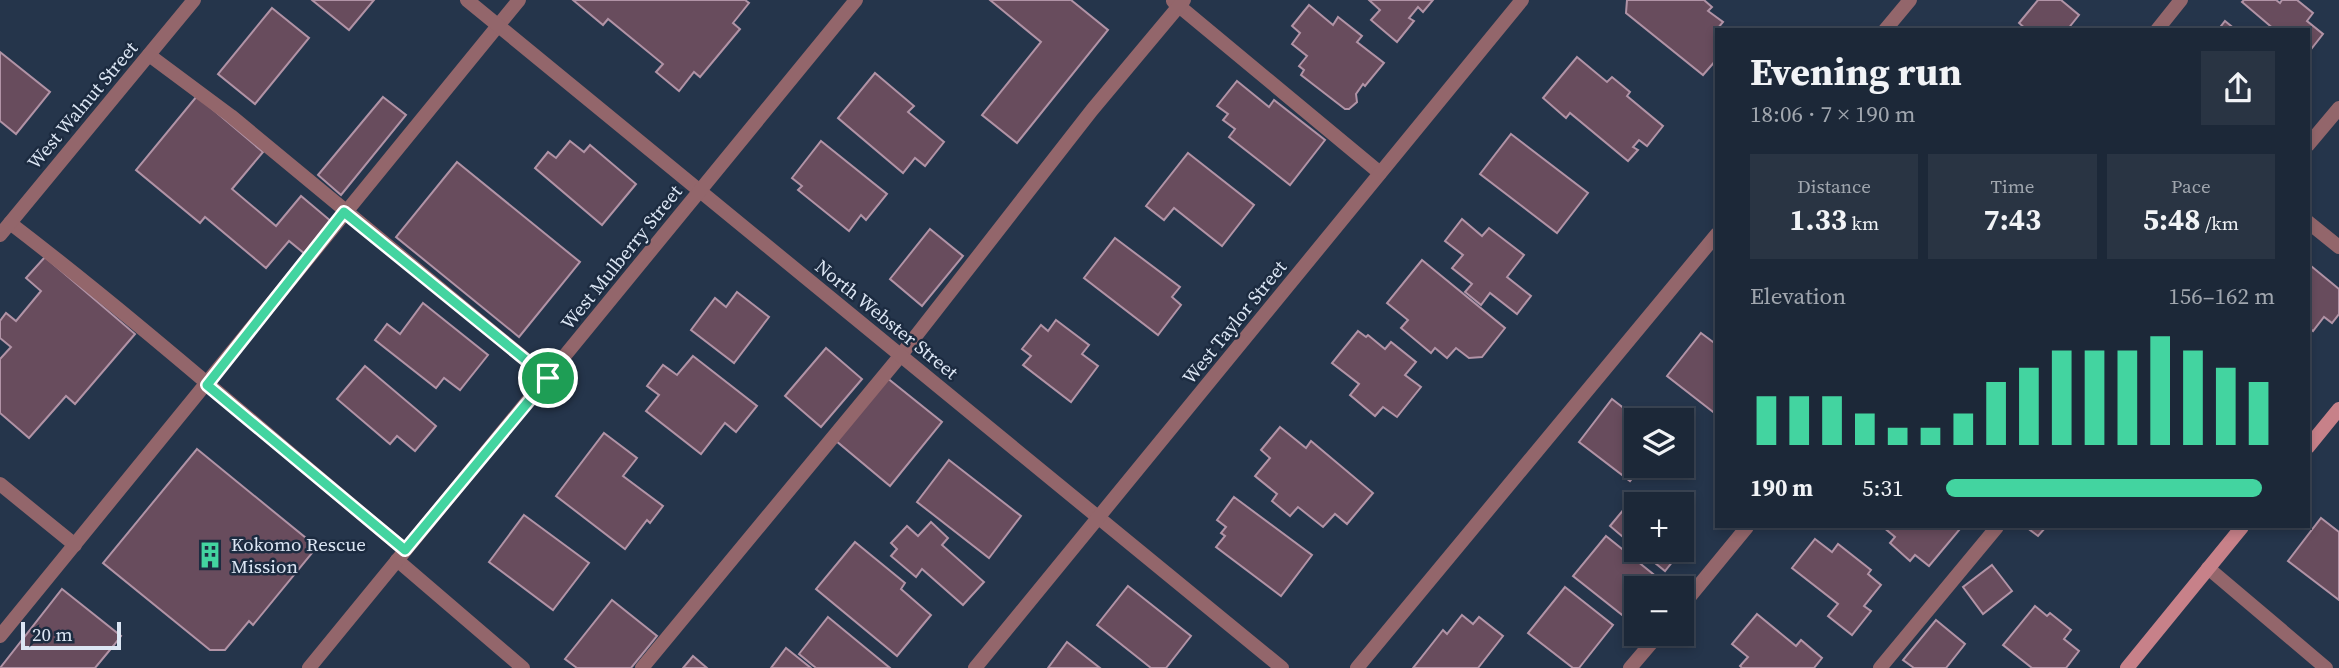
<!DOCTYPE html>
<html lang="en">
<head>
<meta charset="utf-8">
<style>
	:root { --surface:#1c2838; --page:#293443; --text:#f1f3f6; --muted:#a0a6ae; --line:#3a4453; --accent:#43d4a0 }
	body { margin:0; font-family:"Source Serif 4",serif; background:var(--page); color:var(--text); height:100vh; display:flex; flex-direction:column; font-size:26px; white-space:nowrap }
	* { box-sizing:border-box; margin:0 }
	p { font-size:23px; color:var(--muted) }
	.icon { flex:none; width:38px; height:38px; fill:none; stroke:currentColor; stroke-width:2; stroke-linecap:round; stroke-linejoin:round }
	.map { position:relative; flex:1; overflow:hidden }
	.panel { position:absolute; left:1715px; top:28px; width:595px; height:500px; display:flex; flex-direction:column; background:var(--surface); border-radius:0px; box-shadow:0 4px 10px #0003,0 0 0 2px var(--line) }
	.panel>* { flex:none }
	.buttons { position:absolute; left:1624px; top:408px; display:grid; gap:14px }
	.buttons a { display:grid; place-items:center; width:70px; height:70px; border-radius:0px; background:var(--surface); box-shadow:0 4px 10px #0003,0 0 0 2px var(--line); font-size:35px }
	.scale { position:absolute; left:21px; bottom:18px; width:100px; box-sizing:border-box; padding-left:7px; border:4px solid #dce6f4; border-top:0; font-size:19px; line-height:24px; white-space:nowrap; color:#dce6f4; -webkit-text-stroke:5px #1c2b40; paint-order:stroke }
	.pin { position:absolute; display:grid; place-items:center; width:60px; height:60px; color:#fff; margin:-30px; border:4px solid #fff; border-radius:50%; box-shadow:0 2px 7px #0007 }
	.round { display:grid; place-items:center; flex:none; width:74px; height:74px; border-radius:0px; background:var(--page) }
	.summary { display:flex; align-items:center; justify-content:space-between; height:119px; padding:0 35px }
	h1 { font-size:38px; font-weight:700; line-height:52px }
	.metrics { display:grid; grid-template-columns:repeat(3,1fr); gap:10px; height:119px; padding:7px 35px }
	.metrics div { display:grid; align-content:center; border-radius:0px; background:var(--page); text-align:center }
	.metrics b { font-size:30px; font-weight:700 }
	.metrics small { font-size:19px; font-weight:400 }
	.metrics p { font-size:19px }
	.chart { height:196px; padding:14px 35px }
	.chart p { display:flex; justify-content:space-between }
	.chart svg { width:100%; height:126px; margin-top:7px; stroke:var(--accent); stroke-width:6 }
	ul { padding:0 35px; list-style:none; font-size:23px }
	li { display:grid; grid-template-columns:112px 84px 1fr; align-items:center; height:52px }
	li i { height:18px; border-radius:9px; background:var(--accent) }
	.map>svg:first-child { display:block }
	.building { fill:#684c5d; stroke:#b193a6; stroke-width:2 }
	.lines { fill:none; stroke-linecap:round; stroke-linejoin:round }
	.lane { stroke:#93666b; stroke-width:14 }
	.street { stroke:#93666b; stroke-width:14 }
	.secondary { stroke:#c78189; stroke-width:14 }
	.route-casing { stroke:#fff; stroke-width:14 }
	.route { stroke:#43d4a0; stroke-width:9 }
	.labels { text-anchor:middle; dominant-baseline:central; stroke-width:5; stroke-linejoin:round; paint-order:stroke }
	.street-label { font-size:19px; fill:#dce6f4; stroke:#1c2b40 }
	.poi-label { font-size:19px; fill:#dce6f4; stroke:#1c2b40; text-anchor:start }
</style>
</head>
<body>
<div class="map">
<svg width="2339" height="668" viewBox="0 0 2339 668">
	<rect width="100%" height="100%" fill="#25354b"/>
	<!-- building -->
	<g class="building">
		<path d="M312 0H374L349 30Z"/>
		<path d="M573 0H745L749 3 733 23 740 29 700 77 694 72 679 91 656 72 663 64 608 19 603 25Z"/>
		<path d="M990 0H1071L1108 30 1017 143 982 115 1041 42Z"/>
		<path d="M1369 0H1433L1423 12 1418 7 1409 18 1414 21 1397 42 1371 20 1380 10Z"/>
		<path d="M1627 0H1704L1712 7 1708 11 1723 22 1718 28 1721 30H1717V59L1703 75 1626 13Z"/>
		<path d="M2038 0H2061L2079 15 2067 30H2027L2019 23Z"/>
		<path d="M2244 0H2276L2280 3 2282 0H2297L2313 13 2307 21 2323 34 2308 53V30H2275L2242 2Z"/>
		<path d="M1309 5 1333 25 1338 17 1362 36 1357 42 1384 63 1365 86 1363 84 1356 94 1357 102 1349 109H1345L1301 75 1304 70 1299 66 1307 56 1292 44 1300 33 1292 26Z"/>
		<path d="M272 8 309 38 255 104 218 74Z"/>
		<path d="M2225 21 2236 30H2218Z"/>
		<path d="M0 52 50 92 16 134 0 121Z"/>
		<path d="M1577 57 1607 82 1612 77 1630 92 1627 96 1663 126 1647 146 1639 140 1633 147 1638 150 1628 161 1570 113 1566 118 1543 98Z"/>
		<path d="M875 73 914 106 908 112 944 142 925 166 915 158 903 173 838 118Z"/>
		<path d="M1237 81 1269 107 1274 100 1325 140 1290 185 1229 137 1235 129 1223 120 1228 114 1217 106Z"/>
		<path d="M197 96 263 152 232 189 276 226 301 196 332 222 305 254 289 241 266 268 205 217 200 223 136 170Z"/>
		<path d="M383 97 406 115 341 195 318 175Z"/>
		<path d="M1511 134 1588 193 1557 233 1480 174Z"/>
		<path d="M570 141 584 152 590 145 636 184 602 225 535 168 548 152 556 158Z"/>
		<path d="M821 141 887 194 866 220 861 215 849 231 798 190 802 186 792 178Z"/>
		<path d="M1188 153 1254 205 1222 246 1174 208 1164 220 1146 206Z"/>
		<path d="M457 162 580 262 519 337 396 237Z"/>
		<path d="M1462 219 1482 236 1489 228 1524 255 1507 277 1531 296 1517 314 1490 293 1481 305 1465 292 1472 284 1452 268 1463 255 1445 241Z"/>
		<path d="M930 229 963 256 922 306 890 279Z"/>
		<path d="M1115 238 1180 287 1172 297 1181 305 1158 335 1084 278Z"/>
		<path d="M45 257 135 334 75 404 66 396 29 438 0 413V359L11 347 0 338V321L6 313 16 321 41 291 26 278Z"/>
		<path d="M1422 260 1505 328 1482 357 1469 358 1456 348 1447 358 1435 348 1431 353 1401 328 1408 320 1387 303Z"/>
		<path d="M2311 266 2339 289V314L2332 323 2324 317 2313 331 2308 327V269Z"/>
		<path d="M737 292 769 317 734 363 691 330 715 298 726 307Z"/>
		<path d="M423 303 488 355 460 390 444 378 436 388 375 340 387 324 400 334Z"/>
		<path d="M1056 320 1089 345 1082 354 1098 366 1071 402 1023 365 1031 356 1022 349 1041 325 1048 331Z"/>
		<path d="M1358 331 1366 337 1368 335 1385 349 1391 342 1416 362 1405 375 1421 387 1397 417 1383 407 1375 416 1350 395 1359 384 1332 363Z"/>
		<path d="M1701 333 1717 345V415L1667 376Z"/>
		<path d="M826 348 862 379 821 427 785 396Z"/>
		<path d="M693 356 757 406 736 432 725 423 701 454 646 411 659 395 647 386 663 365 677 375Z"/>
		<path d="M365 366 436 426 415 451 397 436 390 444 337 399Z"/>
		<path d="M886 377 942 422 890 486 835 440Z"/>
		<path d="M1612 399 1639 420H1636V466H1642L1630 481 1579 442Z"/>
		<path d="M1280 427 1306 448 1311 441 1373 493 1347 524 1335 514 1323 527 1298 507 1290 516 1272 501 1277 494 1255 476 1270 458 1261 450Z"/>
		<path d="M604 433 637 458 623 476 663 506 650 523 647 520 625 549 556 496Z"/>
		<path d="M197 449 317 547 253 625 249 621 225 650H210L103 563Z"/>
		<path d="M949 460 1021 516 989 558 917 502Z"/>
		<path d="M1234 497 1312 555 1281 596 1216 547 1225 536 1221 533 1226 527 1217 520Z"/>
		<path d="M1634 497 1644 504H1636V548L1610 526Z"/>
		<path d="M524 515 589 563 553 610 489 562Z"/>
		<path d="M2321 518 2339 532V600L2288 561Z"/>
		<path d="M931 522 948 538 942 545 984 582 963 605 922 569 916 577 891 556 897 549 891 543 907 526 918 536Z"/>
		<path d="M1883 527H1957L1960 529 1929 566 1915 555 1910 561 1890 543 1895 537Z"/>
		<path d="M2026 527H2046L2038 536Z"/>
		<path d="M1682 535 1689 541 1665 571 1639 550H1682Z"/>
		<path d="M1606 536 1658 578 1650 588H1636V605L1626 618 1573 576Z"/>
		<path d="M1815 539 1832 552 1838 544 1871 570 1868 574 1881 585 1864 606 1871 611 1852 635 1828 616 1838 604 1792 568Z"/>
		<path d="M855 542 905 583 901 589 931 615 897 656 816 589Z"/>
		<path d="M1992 565 2012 591 1983 614 1963 587Z"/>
		<path d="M1128 586 1191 636 1166 668H1151L1097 625Z"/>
		<path d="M1565 587 1613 625 1579 668H1573L1528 633Z"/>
		<path d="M62 589 121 636 114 645 95 668H0Z"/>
		<path d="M612 600 657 636 631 668H577L565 659Z"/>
		<path d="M2035 606 2047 616 2050 613 2071 630 2064 639 2079 651 2066 668H2032L2003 645Z"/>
		<path d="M1757 614 1796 646 1801 640 1822 658 1814 668H1742L1740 666 1748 657 1732 644Z"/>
		<path d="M1462 615 1473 624 1479 617 1503 636 1478 668H1413L1443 630 1447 634Z"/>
		<path d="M828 617 890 668H816L799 654Z"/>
		<path d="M1936 620 1965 644 1946 668H1914L1903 660Z"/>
		<path d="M1067 642 1100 668H1048Z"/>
		<path d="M786 648 811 668H771Z"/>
		<path d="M693 656 707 668H683Z"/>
	</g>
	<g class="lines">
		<!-- lane -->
		<g class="lane">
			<path d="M1173 1 1380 173"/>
			<path d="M1885 30 1910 0"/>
			<path d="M149 55 231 116 548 378"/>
			<path d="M2308 145 2339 108"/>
			<path d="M2308 222 2339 247"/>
			<path d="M10 223C146 327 273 441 405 550"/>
			<path d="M0 484 75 545"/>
			<path d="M0 636 519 0"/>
			<path d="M642 668 901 355 1092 110 1184 0"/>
			<path d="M1357 668 1717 234"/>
			<path d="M1880 668 1997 527"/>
		</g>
		<!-- street -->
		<g class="street">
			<path d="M467 0 1282 668"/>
			<path d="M2157 30 2181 0"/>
			<path d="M0 235 194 0"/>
			<path d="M397 560 523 668"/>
			<path d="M2208 568 2326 668"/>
			<path d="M1682 606 1747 527"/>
			<path d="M309 668 856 0"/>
			<path d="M975 668 1522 0"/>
			<path d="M1630 668 1659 634"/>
		</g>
		<!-- secondary -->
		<g class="secondary">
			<path d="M2308 447 2339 409"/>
			<path d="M2127 668 2242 527"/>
		</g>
	</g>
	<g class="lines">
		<!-- route casing -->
		<g class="route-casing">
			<path id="route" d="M344 212 548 378 405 550 207 385Z"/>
		</g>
		<!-- route -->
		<use href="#route" class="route"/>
	</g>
	<!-- icons -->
	<defs>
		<g id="building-bare" transform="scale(2.1)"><path d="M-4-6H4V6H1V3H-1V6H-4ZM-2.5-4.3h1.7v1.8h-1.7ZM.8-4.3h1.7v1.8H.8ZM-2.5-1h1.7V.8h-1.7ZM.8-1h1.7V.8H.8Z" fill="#43d4a0" stroke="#1c2b40" stroke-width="2.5" paint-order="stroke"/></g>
	</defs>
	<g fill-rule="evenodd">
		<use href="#building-bare" x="210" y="555"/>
	</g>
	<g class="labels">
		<!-- street labels -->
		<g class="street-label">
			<text transform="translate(82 105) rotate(-50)">West Walnut Street</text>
			<text transform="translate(621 257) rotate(-51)">West Mulberry Street</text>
			<text transform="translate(887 319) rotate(39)">North Webster Street</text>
			<text transform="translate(1234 322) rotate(-51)">West Taylor Street</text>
		</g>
		<!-- poi labels -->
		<g class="poi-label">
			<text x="231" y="544">Kokomo Rescue<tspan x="231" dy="22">Mission</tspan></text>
		</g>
	</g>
</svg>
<div class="buttons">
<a><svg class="icon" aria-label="layers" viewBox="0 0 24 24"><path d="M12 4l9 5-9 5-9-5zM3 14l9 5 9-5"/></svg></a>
<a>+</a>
<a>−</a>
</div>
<div class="scale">20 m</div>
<div class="pin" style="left:548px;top:378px;background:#1e9e55"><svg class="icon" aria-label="arrive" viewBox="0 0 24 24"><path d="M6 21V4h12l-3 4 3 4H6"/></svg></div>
<section class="panel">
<div class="summary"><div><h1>Evening run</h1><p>18:06 · 7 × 190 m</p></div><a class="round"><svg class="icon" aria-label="share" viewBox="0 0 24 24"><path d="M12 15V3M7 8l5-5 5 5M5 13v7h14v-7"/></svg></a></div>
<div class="metrics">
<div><p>Distance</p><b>1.33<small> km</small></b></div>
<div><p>Time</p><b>7:43</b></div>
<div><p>Pace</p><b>5:48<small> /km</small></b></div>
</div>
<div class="chart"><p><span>Elevation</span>156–162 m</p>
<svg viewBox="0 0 160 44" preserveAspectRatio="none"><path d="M5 44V27M15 44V27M25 44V27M35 44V33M45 44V38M55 44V38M65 44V33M75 44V22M85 44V17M95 44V11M105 44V11M115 44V11M125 44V6M135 44V11M145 44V17M155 44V22"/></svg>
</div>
<ul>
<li><b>190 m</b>5:31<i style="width:96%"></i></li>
</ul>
</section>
</div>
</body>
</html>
